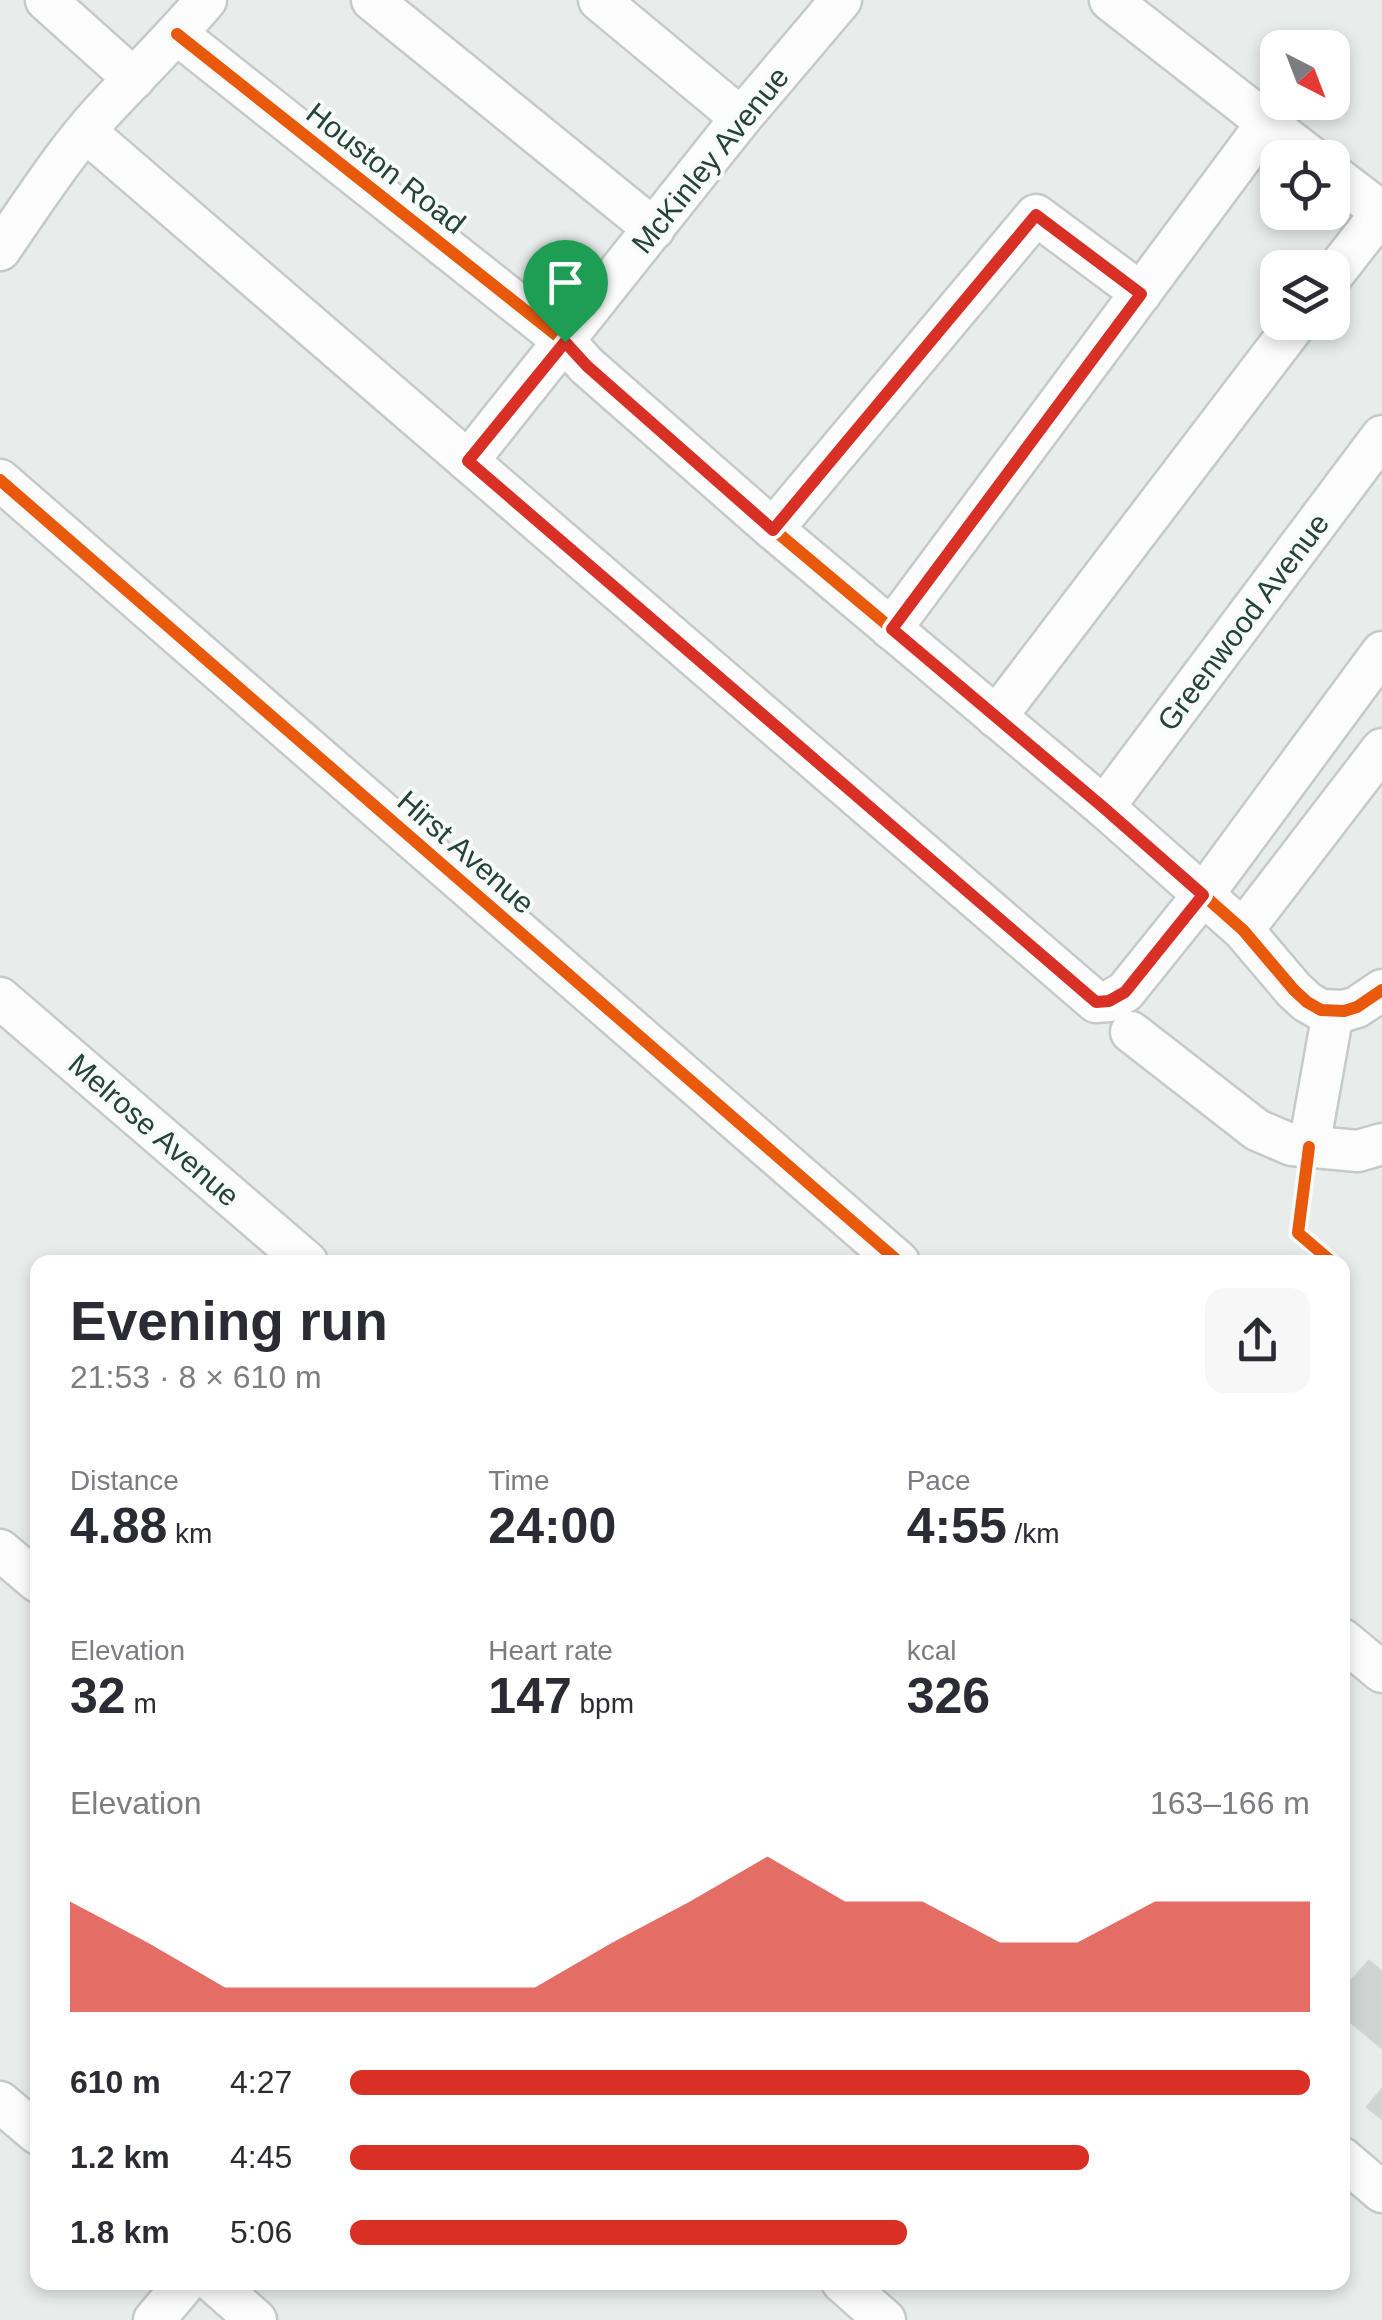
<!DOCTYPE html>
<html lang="en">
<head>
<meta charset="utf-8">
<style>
	:root { --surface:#fff; --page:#f7f7f7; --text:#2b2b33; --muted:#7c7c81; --accent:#d93025 }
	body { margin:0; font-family:Helvetica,sans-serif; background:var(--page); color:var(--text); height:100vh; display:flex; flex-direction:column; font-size:38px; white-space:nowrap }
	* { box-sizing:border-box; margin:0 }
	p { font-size:32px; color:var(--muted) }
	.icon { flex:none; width:55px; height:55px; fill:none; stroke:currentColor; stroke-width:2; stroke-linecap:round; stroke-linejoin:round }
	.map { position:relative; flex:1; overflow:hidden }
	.drawer { position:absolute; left:30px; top:1255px; width:1320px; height:1035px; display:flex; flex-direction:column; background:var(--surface); border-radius:20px; box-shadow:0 5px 15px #0003 }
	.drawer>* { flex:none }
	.needle { width:65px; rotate:138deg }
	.tools { position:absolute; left:1260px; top:30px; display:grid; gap:20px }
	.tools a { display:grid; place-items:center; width:90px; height:90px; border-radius:20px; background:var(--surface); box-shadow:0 5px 15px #0003; font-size:50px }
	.pin { position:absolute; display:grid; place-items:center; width:85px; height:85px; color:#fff; margin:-102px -42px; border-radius:50% 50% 50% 0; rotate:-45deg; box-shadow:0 0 10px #0007 }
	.pin .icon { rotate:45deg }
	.round { display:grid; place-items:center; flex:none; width:105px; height:105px; border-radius:20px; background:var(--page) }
	.head { display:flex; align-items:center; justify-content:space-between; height:170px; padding:0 40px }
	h1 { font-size:55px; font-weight:700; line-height:75px }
	.figures { display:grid; grid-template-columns:repeat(3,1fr); gap:15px; height:170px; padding:10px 40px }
	.figures div { display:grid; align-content:center }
	.figures b { font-size:50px; font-weight:700 }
	.figures small { font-size:28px; font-weight:400 }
	.figures p { font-size:28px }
	.chart { height:280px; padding:20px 40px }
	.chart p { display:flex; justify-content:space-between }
	.chart svg { width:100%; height:180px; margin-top:10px; fill:var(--accent); opacity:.7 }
	ul { padding:0 40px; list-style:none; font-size:32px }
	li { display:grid; grid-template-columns:160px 120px 1fr; align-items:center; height:75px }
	li i { height:25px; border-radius:12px; background:var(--accent) }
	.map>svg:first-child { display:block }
	.building { fill:#cfd4d2; stroke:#d1d6d4; stroke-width:2.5 }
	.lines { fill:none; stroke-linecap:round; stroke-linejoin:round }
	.minor-casing { stroke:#c5cac8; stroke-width:45 }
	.minor { stroke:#fcfcfc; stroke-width:40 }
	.cycleway-casing { stroke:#f7fbf9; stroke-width:19 }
	.cycleway { stroke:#e8590c; stroke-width:12 }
	.route-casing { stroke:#fff; stroke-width:20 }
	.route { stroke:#d93025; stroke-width:12 }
	.labels { text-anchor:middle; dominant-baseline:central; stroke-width:8; stroke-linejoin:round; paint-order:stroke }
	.street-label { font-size:30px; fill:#24423a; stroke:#f7fbf9 }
</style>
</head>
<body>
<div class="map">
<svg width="1382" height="2320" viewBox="0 0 1382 2320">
	<rect width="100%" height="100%" fill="#e8edeb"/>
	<!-- building -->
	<g class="building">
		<path d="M1369 1961 1382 1972V2048L1342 2015V1991Z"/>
		<path d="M1382 2089V2119L1367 2107Z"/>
	</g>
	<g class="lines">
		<!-- minor casing -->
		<g class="minor-casing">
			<g id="minor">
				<path d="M46 0 134 79"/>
				<path d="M372 0 654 229"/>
				<path d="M599 0 741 118"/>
				<path d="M1110 0 1312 158"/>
				<path d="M177 34 565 342 587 366 773 529 1104 807 1243 930 1294 990 1307 1002 1321 1010 1344 1011 1357 1007 1382 990"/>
				<path d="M86 132 1096 1002 1109 1001 1125 992 1203 895 1382 652"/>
				<path d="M1332 174 1382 212"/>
				<path d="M0 250C32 204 63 155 101 113 136 75 173 39 206 0"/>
				<path d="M1332 276 1382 212"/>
				<path d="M468 461 741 118 841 0"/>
				<path d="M0 480 899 1262"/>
				<path d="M773 529 1036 215 1141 293"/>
				<path d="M891 629 1267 123"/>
				<path d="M996 717 1297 322"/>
				<path d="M1104 807 1382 436"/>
				<path d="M1243 930 1382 749"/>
				<path d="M0 998 307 1262"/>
				<path d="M1131 1032 1257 1130 1292 1145 1358 1151 1382 1144"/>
				<path d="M1309 1147 1333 1012"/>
				<path d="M0 1550 38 1582"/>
				<path d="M1342 1639 1382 1672"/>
				<path d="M0 2102 38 2134"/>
				<path d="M1342 2158 1382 2192"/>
				<path d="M213 2282 256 2320"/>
				<path d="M842 2282 885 2320"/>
				<path d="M154 2320 186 2282"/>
			</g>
		</g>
		<!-- minor -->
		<use href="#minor" class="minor"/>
		<!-- cycleway casing -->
		<g class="cycleway-casing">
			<g id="cycleway">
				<path d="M177 34 565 342 587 366 773 529 1104 807 1243 930 1294 990 1307 1002 1321 1010 1344 1011 1357 1007 1382 990"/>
				<path d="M0 480 899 1262"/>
				<path d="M1309 1147 1298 1233 1332 1262"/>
			</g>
		</g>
		<!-- cycleway -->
		<use href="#cycleway" class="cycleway"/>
	</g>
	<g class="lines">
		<!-- route casing -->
		<g class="route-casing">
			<path id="route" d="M1036 215 1141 294 892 629 1104 808 1203 895 1125 992 1109 1001 1096 1002 468 461 565 342 587 366 773 530Z"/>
		</g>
		<!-- route -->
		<use href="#route" class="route"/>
	</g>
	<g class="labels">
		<!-- street labels -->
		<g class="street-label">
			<text transform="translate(710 160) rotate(-51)">McKinley Avenue</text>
			<text transform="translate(386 168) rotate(38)">Houston Road</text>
			<text transform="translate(1243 622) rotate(-53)">Greenwood Avenue</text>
			<text transform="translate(466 852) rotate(41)">Hirst Avenue</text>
			<text transform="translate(154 1130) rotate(41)">Melrose Avenue</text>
		</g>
	</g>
</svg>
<div class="tools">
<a><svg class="needle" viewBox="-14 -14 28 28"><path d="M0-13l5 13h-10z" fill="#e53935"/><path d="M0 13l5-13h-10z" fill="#7c7c81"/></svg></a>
<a><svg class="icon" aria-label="locate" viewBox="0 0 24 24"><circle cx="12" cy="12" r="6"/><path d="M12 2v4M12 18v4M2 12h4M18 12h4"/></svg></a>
<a><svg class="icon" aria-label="layers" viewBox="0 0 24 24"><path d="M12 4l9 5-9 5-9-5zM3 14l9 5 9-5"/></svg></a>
</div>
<div class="pin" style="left:565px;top:342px;background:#1e9e55"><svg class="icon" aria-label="arrive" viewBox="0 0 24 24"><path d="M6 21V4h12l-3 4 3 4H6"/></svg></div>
<section class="drawer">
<div class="head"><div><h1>Evening run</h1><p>21:53 · 8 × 610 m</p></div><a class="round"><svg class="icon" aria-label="share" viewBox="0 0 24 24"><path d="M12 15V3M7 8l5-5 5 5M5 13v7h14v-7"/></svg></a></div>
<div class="figures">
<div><p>Distance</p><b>4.88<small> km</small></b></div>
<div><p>Time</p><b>24:00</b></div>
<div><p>Pace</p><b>4:55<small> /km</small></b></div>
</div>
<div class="figures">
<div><p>Elevation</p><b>32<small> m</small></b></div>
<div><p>Heart rate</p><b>147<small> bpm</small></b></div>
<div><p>kcal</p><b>326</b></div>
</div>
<div class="chart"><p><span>Elevation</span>163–166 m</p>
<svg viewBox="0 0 160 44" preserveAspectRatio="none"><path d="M0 44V17L10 27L20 38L30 38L40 38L50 38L60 38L70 27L80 17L90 6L100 17L110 17L120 27L130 27L140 17L150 17L160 17V44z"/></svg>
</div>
<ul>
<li><b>610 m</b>4:27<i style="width:100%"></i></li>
<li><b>1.2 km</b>4:45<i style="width:77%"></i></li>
<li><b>1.8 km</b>5:06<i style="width:58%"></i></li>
</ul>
</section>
</div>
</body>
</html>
